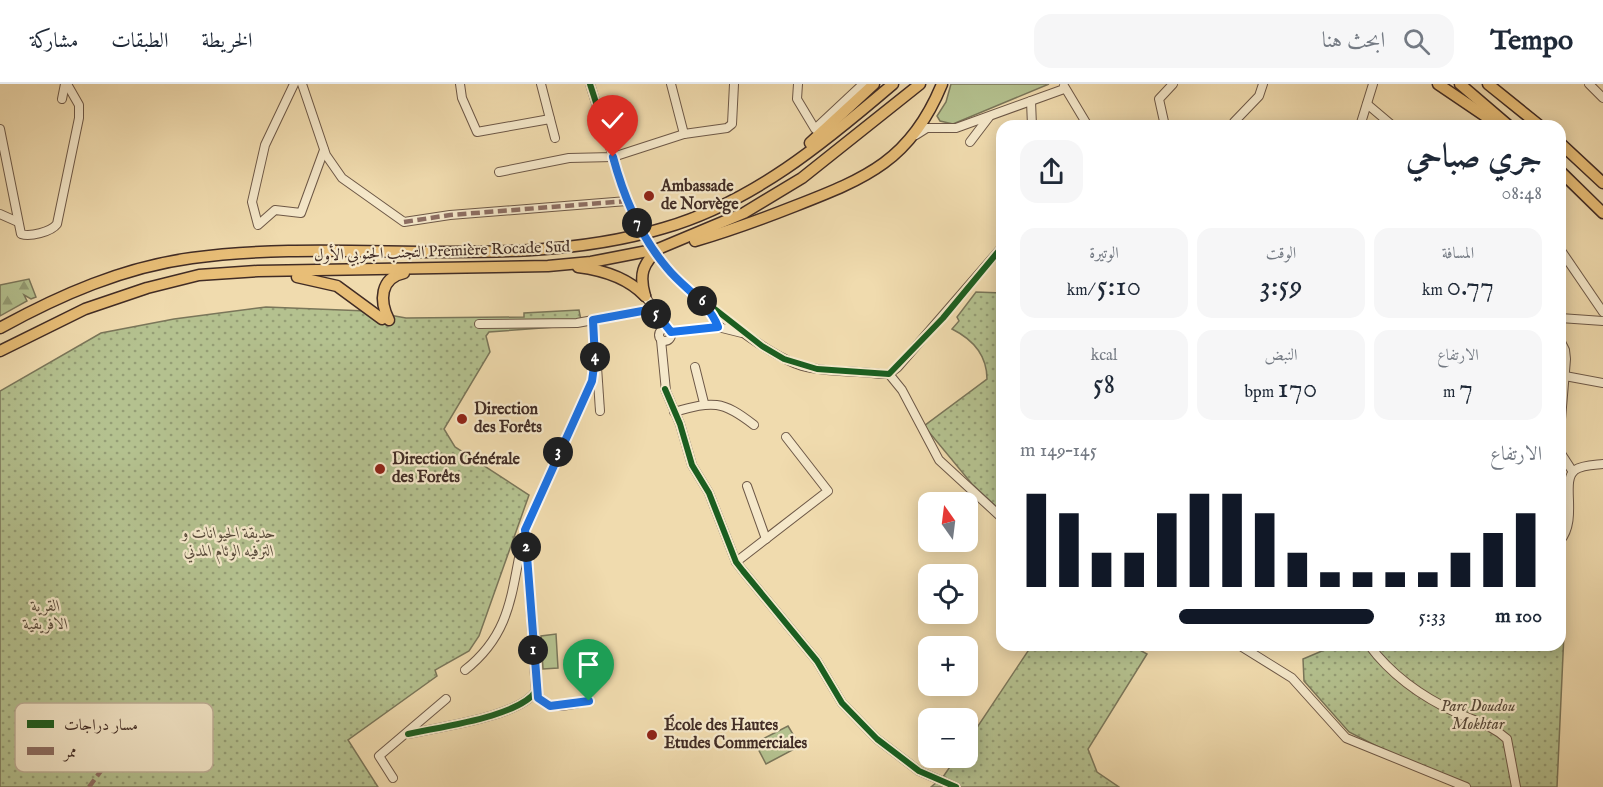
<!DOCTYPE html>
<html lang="ar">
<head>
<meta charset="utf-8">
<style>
	:root { --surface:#fff; --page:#f6f6f7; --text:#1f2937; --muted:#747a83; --line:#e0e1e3; --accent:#111827 }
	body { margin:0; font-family:"IM FELL English",Amiri,serif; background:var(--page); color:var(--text); direction:rtl; height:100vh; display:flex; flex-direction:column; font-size:22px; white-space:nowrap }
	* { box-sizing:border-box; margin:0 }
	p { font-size:20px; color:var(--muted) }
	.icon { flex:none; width:33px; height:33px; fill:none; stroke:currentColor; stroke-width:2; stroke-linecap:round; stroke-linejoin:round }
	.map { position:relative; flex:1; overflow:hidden; direction:ltr }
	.side { position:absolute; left:996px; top:36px; width:570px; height:531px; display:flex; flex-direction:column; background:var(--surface); border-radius:18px; box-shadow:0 3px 15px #0003; direction:rtl }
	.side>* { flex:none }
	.needle { width:39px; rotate:346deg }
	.tools { position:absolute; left:918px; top:408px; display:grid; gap:12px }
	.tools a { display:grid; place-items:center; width:60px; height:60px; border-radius:12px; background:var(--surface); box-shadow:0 3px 15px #0003; font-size:30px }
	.pin { position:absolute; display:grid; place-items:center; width:51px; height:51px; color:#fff; margin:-62px -26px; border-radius:50% 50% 50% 0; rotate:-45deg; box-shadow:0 0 6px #0007 }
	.pin .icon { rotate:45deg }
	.km { position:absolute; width:30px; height:30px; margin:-15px; border-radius:50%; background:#222; color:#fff; font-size:16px; line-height:30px; text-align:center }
	.round { display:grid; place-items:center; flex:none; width:63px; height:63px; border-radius:18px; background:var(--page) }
	.head { display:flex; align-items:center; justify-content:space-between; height:102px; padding:0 24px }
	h1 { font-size:33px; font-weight:600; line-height:45px }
	.stats { display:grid; grid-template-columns:repeat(3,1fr); gap:9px; height:102px; padding:6px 24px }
	.stats div { display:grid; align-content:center; border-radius:15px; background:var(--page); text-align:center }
	.stats b { font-size:30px; font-weight:600 }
	.stats small { font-size:16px; font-weight:400 }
	.stats p { font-size:16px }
	.chart { height:168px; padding:12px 24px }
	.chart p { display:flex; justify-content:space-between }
	.chart svg { width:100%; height:108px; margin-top:6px; stroke:var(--accent); stroke-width:6 }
	ul { padding:0 24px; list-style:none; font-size:20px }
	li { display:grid; grid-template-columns:96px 72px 1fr; align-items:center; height:45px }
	li i { height:15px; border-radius:8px; background:var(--accent) }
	header { display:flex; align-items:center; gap:36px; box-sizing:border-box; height:84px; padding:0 30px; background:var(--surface); border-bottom:2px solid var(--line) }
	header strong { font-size:28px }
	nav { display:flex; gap:33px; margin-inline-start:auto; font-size:21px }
	.search { width:420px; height:54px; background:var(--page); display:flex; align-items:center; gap:15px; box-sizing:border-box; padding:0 21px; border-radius:18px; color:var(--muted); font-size:22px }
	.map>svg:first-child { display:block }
	.grass { fill:#b4c18f; stroke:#7a765a; stroke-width:1.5 }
	.forest { fill:url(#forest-firs); stroke:#7a765a; stroke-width:1.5 }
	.park { fill:url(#park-dots); stroke:#7a765a; stroke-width:1.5 }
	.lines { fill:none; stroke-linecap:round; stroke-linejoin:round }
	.minor-casing { stroke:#6d5847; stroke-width:10 }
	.highway-casing { stroke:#412c25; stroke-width:13 }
	.minor { stroke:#f5e8ca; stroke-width:8 }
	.highway { stroke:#e8be77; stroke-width:10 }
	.minor-bridge-casing { stroke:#6d5847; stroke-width:10; stroke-linecap:butt }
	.minor-bridge { stroke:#f5e8ca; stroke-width:8 }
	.quiet { stroke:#8d6e63; stroke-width:4.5; stroke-dasharray:9 4.5; stroke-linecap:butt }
	.cycleway-casing { stroke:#f5e8ca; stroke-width:10 }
	.cycleway { stroke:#1b5e20; stroke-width:6 }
	.route-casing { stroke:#fff; stroke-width:12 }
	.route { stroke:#1a73e8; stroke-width:8 }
	.poi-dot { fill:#8f2418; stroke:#f5e8ca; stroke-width:2 }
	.labels { text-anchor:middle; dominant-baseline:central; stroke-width:4.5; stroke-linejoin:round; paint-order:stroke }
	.poi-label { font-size:16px; font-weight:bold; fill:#412c25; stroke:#f5e8ca; text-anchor:start }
	.street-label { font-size:16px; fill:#412c25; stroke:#f5e8ca }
	.park-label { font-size:16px; font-style:italic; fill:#584a3a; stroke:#f5e8ca }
	.key { fill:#f5e8ca; stroke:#bfb098; stroke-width:1.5 }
	.key-label { font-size:16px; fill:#412c25 }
</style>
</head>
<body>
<header>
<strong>Tempo</strong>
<div class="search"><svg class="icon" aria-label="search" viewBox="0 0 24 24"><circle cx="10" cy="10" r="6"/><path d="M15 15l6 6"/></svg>ابحث هنا</div>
<nav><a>الخريطة</a><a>الطبقات</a><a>مشاركة</a></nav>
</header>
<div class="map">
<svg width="1603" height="703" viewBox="0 0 1603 703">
	<defs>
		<pattern id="forest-firs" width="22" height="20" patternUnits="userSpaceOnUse" patternTransform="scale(1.5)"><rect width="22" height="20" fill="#b4c18f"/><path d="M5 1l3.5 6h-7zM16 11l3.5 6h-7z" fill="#949d75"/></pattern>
		<pattern id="park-dots" width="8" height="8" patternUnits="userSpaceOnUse" patternTransform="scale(1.5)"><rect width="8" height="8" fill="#b4c18f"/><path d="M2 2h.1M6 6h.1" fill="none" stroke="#949d75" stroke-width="1.8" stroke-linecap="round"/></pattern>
	</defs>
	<rect width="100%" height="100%" fill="#f0dbae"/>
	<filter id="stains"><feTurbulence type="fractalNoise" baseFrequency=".00333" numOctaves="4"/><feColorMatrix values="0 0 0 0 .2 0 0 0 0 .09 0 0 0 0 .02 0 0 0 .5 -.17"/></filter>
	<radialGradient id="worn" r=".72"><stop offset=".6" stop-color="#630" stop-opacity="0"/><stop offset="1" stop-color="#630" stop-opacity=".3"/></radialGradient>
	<!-- grass -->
	<g class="grass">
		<path d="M951 0H1049L953 40 940 37 937 32 946 18Z"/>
		<path d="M556 550 558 584 543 585 541 552Z"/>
		<path d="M788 642 800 662 766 680 755 659Z"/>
	</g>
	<!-- forest -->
	<path class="forest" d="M29 195 36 213 31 215 24 211 27 217 0 232V201Z"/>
	<!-- park -->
	<g class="park">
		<path d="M976 208 1002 209V428L972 400 924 342 987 295C987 271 972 255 952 245L959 237 957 233Z"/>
		<path d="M266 223 367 227 406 234 524 233V229L579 226 582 241 489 248 486 252 490 268 444 345 455 363 529 411 479 552 469 567 435 586 437 592 348 656 378 703H0V307L101 249 174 235Z"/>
		<path d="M1560 526 1565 527 1557 703H1457L1349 648 1304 597 1303 575 1336 561H1560Z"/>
		<path d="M1032 561H1131L1147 570 1088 665 1097 688 1119 703H931L943 693 956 674H968V657Z"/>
	</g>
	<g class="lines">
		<!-- minor casing -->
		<g class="minor-casing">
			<g id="minor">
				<path d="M294 0 265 61 252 118 258 141 275 126 301 129 324 66"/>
				<path d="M302 0 326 71 342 94 404 138 450 131 627 117"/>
				<path d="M460 0 462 14 477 48 550 35"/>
				<path d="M541 0 555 54"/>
				<path d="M590 0 628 120"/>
				<path d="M671 0 684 50"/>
				<path d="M798 0 797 15 815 45 863 0"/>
				<path d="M1589 0 1603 14"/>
				<path d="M1064 2 1088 42"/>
				<path d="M62 15 65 0"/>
				<path d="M1031 17 1032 42"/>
				<path d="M1367 20 1393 42"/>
				<path d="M1234 38 1259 12 1263 0"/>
				<path d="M1165 42 1159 15 1173 0"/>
				<path d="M1360 42 1373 0"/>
				<path d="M0 45 21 150C30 153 51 148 57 140L79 34V21L67 0"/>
				<path d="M916 51 927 44H956L1064 5"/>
				<path d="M970 58 989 33"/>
				<path d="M499 88 569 74 613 73 684 50 727 44 732 40 734 0"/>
				<path d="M0 130 18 138"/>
				<path d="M1560 165 1603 228"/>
				<path d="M668 186C695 214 766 271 802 282 827 289 855 286 880 290H889L898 283 1002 163"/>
				<path d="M645 212 669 246"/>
				<path d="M707 224 718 243"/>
				<path d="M1560 234 1603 237"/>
				<path d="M479 240 577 239 653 225"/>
				<circle cx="665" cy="251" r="6"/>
				<path d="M671 248 718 243 742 249"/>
				<path d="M661 256 666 307"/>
				<path d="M1560 256 1565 266 1566 275 1560 347"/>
				<path d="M597 283 600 327"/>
				<path d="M695 283 704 319"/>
				<path d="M889 290 902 306 939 376 1002 434"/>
				<path d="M1565 292 1603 299"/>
				<path d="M665 305 680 340 692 381 709 409 736 478 743 487 817 577 842 619 877 655 919 687 956 703"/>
				<path d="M674 328C713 317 722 316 754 341"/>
				<path d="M1560 368 1573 388"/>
				<path d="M747 402 766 455"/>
				<path d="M1560 457C1579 434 1560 397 1575 386 1582 381 1595 381 1603 380"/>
				<path d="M736 478 828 407 786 353"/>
				<path d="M1239 561 1292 594 1346 654 1466 703"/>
				<path d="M1369 561C1392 592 1422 613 1457 629 1475 637 1492 641 1507 655L1516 703"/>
				<path d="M465 586C512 549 511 508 523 454"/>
				<path d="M536 607C544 631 570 620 589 617"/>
				<path d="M408 650C438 643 519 633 536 607L525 446 592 297 595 275 593 236"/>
				<path d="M393 694 379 672 446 615"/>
			</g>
		</g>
		<!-- highway casing -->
		<g class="highway-casing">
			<g id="highway">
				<path d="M1438 0 1500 42"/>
				<path d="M1460 0 1509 42"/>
				<path d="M1488 0 1540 42"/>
				<path d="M810 59 874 0"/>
				<path d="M1560 59 1603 99"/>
				<path d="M1560 87 1603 129"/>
				<path d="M695 157C729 147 762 135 795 122 867 94 911 76 942 0"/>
				<path d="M578 183C602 186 628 194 645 212"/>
				<path d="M297 193 337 202 382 235"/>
				<path d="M645 212C639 191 642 180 659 165"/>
				<path d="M389 236C379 217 380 194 404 189"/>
				<path d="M0 244C60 211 124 183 192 174 345 153 515 189 664 144 753 118 824 59 893 0"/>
				<path d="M0 267 85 225 147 204 199 191 258 187 548 182 591 178 658 165 744 129 802 94 920 0"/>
			</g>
		</g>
		<!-- minor -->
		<use href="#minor" class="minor"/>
		<!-- highway -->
		<use href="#highway" class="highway"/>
		<!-- minor-bridge casing -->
		<g class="minor-bridge-casing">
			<path id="minor-bridge" d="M630 124 647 157 668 186"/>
		</g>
		<!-- minor-bridge -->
		<use href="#minor-bridge" class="minor-bridge"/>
		<!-- quiet -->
		<g class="quiet">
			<path d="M404 138 450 131 627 117"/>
			<path d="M89 703 115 668"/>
		</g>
		<!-- cycleway casing -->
		<g class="cycleway-casing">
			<g id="cycleway">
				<path d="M590 0 630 124 653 166 679 197 762 262 784 275 817 285 889 290 943 234 1002 163"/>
				<path d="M665 305 680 340 692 381 709 409 736 478 743 487 817 577 842 619 877 655 919 687 956 703"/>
				<path d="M408 650C438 643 519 633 536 607L525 446 592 297 595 275 593 236"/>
			</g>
		</g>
		<!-- cycleway -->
		<use href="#cycleway" class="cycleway"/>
	</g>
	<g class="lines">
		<!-- route casing -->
		<g class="route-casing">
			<path id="route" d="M589 617 550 622 538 614 525 446 592 297 595 275 593 236 653 225 671 248 718 243C708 217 684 205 667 184 640 152 624 114 613 73"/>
		</g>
		<!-- route -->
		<use href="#route" class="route"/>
	</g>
	<!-- markers -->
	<g class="poi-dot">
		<circle cx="649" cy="112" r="6"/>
		<circle cx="462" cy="335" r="6"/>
		<circle cx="380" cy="385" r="6"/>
		<circle cx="652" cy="651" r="6"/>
	</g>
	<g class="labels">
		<!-- poi labels -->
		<g class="poi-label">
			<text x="661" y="103">Ambassade<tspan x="661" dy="18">de Norvège</tspan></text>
			<text x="474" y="326">Direction<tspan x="474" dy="18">des Forêts</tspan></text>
			<text x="392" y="376">Direction Générale<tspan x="392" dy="18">des Forêts</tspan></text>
			<text x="664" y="642">École des Hautes<tspan x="664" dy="18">Etudes Commerciales</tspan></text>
		</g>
		<!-- street labels -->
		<g class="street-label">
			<text transform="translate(442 168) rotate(-2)">التجنب الجنوبي الأول Première Rocade Sud</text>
		</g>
		<!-- park labels -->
		<g class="park-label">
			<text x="229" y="450">حديقة الحيوانات و<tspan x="229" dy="18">الترفيه الوئام المدني</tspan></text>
			<text x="46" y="523">القرية<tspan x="46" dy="18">الافريقية</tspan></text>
			<text x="1478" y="623">Parc Doudou<tspan x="1478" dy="18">Mokhtar</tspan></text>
		</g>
	</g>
	<!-- legend -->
	<rect x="15" y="619" width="198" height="69" rx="9" class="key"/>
	<rect x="27" y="636" width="27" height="8" fill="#1b5e20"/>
	<rect x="27" y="663" width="27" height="8" fill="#8d6e63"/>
	<g class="key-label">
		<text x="64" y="646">مسار دراجات</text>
		<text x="64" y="673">ممر</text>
	</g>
	<rect width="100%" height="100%" filter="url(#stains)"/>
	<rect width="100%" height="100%" fill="url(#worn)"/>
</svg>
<div class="tools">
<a><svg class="needle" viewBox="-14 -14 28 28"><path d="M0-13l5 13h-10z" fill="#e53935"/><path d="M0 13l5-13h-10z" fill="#747a83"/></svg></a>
<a><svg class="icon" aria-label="locate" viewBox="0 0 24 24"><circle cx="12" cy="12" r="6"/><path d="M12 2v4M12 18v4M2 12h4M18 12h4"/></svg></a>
<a>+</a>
<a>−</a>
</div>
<div class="pin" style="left:589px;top:617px;background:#1e9e55"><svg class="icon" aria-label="arrive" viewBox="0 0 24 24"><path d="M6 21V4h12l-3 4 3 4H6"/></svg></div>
<div class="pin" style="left:613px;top:73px;background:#d93025"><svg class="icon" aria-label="check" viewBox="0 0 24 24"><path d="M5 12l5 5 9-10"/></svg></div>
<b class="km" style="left:533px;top:566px">1</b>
<b class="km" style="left:526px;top:463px">2</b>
<b class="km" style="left:558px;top:368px">3</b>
<b class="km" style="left:595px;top:273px">4</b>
<b class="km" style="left:656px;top:230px">5</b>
<b class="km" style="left:702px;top:217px">6</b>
<b class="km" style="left:637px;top:139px">7</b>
<section class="side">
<div class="head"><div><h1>جري صباحي</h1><p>08:48</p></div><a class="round"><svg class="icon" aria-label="share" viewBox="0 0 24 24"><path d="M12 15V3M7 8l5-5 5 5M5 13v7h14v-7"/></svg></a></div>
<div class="stats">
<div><p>المسافة</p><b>0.77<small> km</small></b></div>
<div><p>الوقت</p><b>3:59</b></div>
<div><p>الوتيرة</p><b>5:10<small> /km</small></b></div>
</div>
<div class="stats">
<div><p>الارتفاع</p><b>7<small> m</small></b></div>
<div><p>النبض</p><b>170<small> bpm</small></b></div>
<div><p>kcal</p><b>58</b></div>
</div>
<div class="chart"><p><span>الارتفاع</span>145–149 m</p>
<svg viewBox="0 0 160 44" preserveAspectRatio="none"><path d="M5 44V6M15 44V14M25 44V30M35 44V30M45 44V14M55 44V6M65 44V6M75 44V14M85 44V30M95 44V38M105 44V38M115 44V38M125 44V38M135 44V30M145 44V22M155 44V14"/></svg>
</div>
<ul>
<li><b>100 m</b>5:33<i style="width:55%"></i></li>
</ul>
</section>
</div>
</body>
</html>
